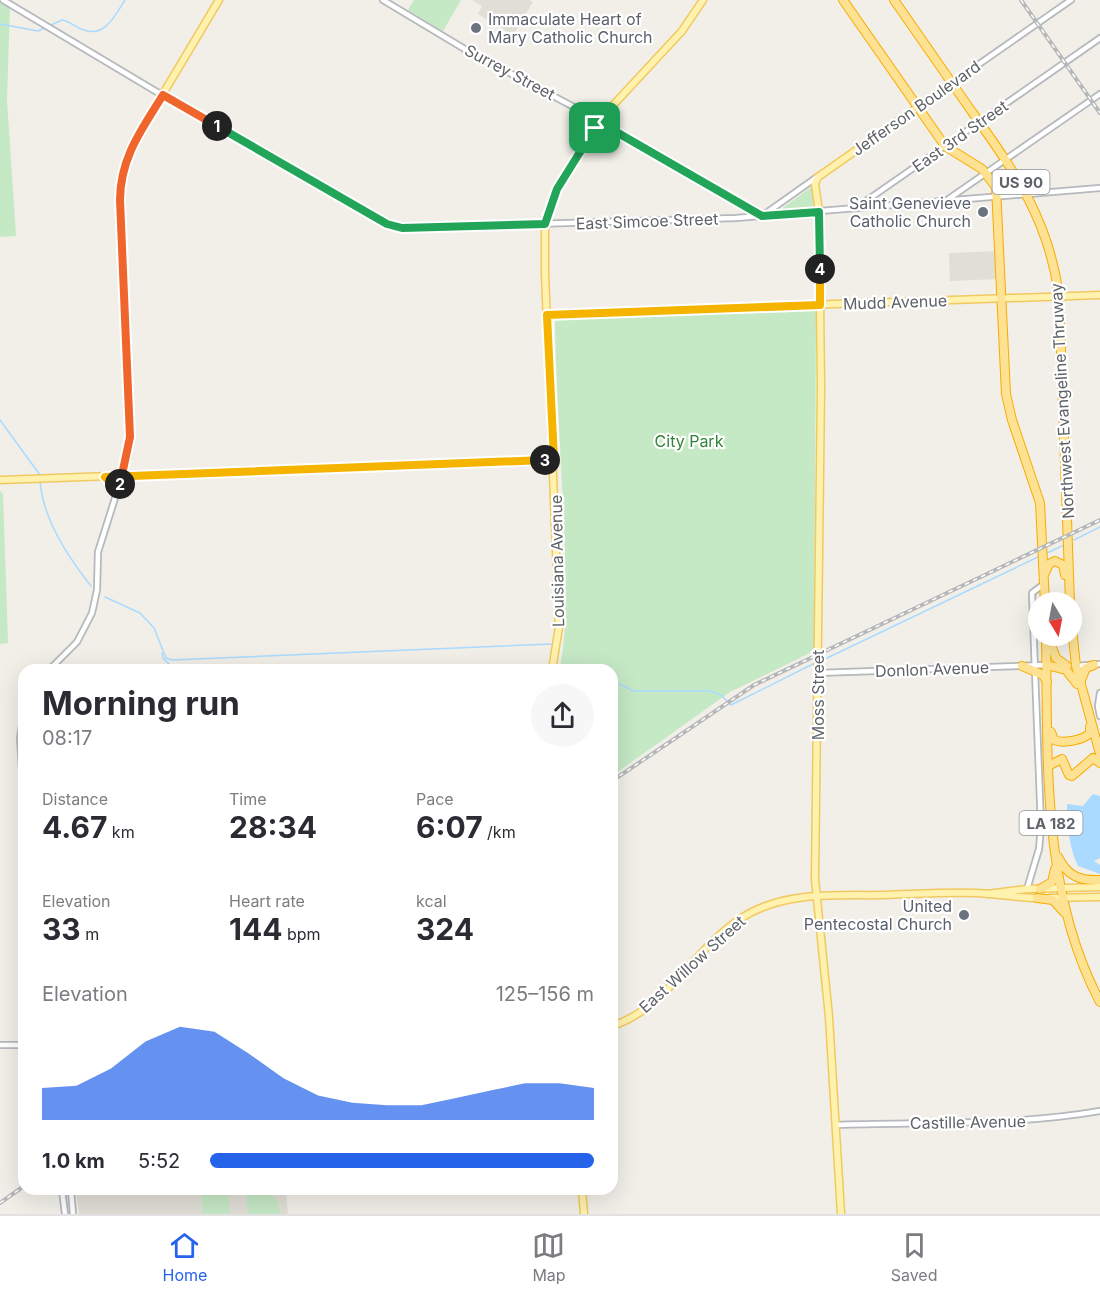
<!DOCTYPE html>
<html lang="en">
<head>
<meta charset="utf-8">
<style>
	:root { --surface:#fff; --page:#f7f7f7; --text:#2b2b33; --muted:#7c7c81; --line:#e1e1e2; --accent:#2563eb }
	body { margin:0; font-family:Inter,sans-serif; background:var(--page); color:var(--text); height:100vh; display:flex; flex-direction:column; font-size:22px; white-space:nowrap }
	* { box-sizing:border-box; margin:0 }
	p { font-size:20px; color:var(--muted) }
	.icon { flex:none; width:33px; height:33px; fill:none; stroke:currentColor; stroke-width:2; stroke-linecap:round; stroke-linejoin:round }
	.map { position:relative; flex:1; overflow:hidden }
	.details { position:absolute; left:18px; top:664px; width:600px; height:531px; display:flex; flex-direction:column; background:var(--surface); border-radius:18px; box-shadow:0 6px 24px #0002 }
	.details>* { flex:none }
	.needle { width:39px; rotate:170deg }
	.tools { position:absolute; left:1028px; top:592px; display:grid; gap:12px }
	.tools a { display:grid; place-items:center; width:54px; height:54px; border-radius:50%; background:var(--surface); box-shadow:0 6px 24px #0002; font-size:30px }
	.pin { position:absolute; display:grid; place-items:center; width:51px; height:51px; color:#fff; margin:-26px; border-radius:12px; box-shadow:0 3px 9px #0006 }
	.km { position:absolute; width:30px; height:30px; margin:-15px; border-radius:50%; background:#222; color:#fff; font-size:16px; line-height:30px; text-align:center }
	.round { display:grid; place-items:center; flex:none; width:63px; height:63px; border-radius:32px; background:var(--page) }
	.overview { display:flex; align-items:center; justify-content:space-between; height:102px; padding:0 24px }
	h1 { font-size:33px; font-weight:700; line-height:45px }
	.metrics { display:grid; grid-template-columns:repeat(3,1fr); gap:9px; height:102px; padding:6px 24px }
	.metrics div { display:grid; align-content:center }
	.metrics b { font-size:30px; font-weight:700 }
	.metrics small { font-size:16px; font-weight:400 }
	.metrics p { font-size:16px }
	.chart { height:168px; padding:12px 24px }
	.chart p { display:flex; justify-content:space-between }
	.chart svg { width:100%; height:108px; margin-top:6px; fill:var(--accent); opacity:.7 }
	ul { padding:0 24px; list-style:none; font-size:20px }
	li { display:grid; grid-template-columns:96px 72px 1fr; align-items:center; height:45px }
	li i { height:15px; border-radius:8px; background:var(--accent) }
	.menu { display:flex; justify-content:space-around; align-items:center; height:84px; border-top:2px solid var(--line); background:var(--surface); font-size:16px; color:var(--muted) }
	.menu a { display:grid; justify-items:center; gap:3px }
	.menu .current { color:var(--accent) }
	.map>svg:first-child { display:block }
	.education { fill:#e1ded6 }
	.green { fill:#c5e8c5 }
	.water { fill:#aadaff }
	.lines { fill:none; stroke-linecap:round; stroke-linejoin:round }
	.stream { stroke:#aadaff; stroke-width:1.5 }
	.minor-casing { stroke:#b5b8bc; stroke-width:8 }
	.major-casing { stroke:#f2c960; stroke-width:9 }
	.highway-casing { stroke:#f9ab00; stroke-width:10 }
	.minor { stroke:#fff; stroke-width:4.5 }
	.major { stroke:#fff2af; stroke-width:6 }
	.highway { stroke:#fde293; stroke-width:8 }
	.rail-casing { stroke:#b6b7b8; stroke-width:4 }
	.rail { stroke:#fff; stroke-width:1.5; stroke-dasharray:4.5; stroke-linecap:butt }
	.split-1-casing { stroke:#fff; stroke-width:12 }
	.split-2-casing { stroke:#fff; stroke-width:12 }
	.split-3-casing { stroke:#fff; stroke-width:12 }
	.split-4-casing { stroke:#fff; stroke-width:12 }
	.split-5-casing { stroke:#fff; stroke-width:12 }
	.split-1 { stroke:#22a559; stroke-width:8 }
	.split-2 { stroke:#f0652b; stroke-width:8 }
	.split-3 { stroke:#f5b400; stroke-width:8 }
	.split-4 { stroke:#f5b400; stroke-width:8 }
	.split-5 { stroke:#22a559; stroke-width:8 }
	.worship-dot { fill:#6b7280; stroke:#fff; stroke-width:2 }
	.labels { text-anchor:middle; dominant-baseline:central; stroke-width:4.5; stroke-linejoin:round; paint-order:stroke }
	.shield { fill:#fff; stroke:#8f9295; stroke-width:1.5 }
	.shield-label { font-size:15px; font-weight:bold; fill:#5f6368 }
	.worship-label { font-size:16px; fill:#5b616d; stroke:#fff; text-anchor:end }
	.street-label { font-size:16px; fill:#5f6368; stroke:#fff }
	.park-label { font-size:16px; fill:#348238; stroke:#fff }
</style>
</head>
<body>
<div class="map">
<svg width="1100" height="1214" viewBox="0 0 1100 1214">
	<rect width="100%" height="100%" fill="#f1efe8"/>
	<!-- education -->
	<g class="education">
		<path d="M472 0H530L533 2 513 35 478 14 482 6Z"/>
		<path d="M997 251 998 279 950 281 949 253Z"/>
		<path d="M76 1190H286L288 1214H79Z"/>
	</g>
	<!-- green -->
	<g class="green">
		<path d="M414 0H461L443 31 408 10Z"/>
		<path d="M0 3 10 8 7 100 16 236 0 237Z"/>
		<path d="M813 186 817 211 776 213Z"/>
		<path d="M816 309 814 651 730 692 612 776V670H559C568 633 565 595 565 557 563 477 556 398 555 319Z"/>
		<path d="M0 491 3 494 8 643 0 644Z"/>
		<path d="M201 1190H228L230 1214H203Z"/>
		<path d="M246 1190H268L277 1200 280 1214H248Z"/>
	</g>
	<!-- water -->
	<path class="water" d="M1093 794 1100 796V858L1094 861 1100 865V874L1078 866C1069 848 1067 824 1067 804L1083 806Z"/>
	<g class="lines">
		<!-- stream -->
		<g class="stream">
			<path d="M0 24 38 31 62 20C70 21 76 28 84 30 105 38 116 14 125 0"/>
			<path d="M0 420 40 475"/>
			<path d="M40 480C42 518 68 557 91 586"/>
			<path d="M1074 540 1100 527"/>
			<path d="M1047 553 1064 545"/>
			<path d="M105 597 140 613 154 628 166 658 172 660 551 644"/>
			<path d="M162 653 163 658 175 670"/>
			<path d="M825 659 1038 557"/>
			<path d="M612 680 633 691H710L721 695 731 705 815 663"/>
		</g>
		<!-- minor casing -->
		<g class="minor-casing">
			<g id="minor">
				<path d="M3 0 172 101 398 228 736 218 1100 188"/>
				<path d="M383 0 468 51 574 107 762 216 817 177"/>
				<path d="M952 83 1071 0"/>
				<path d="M947 200 1100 94"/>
				<path d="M856 208 1100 38"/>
				<path d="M1076 666 1100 664"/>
				<path d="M49 670 77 642 92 613 97 590 98 552 122 476"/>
				<path d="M818 673 1046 665"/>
				<path d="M1100 693 1098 706 1100 716"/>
				<path d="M24 713 20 738 24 801"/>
				<path d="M1027 889 1039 849 1041 827 1032 593 1044 584"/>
				<path d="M0 1045H24"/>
				<path d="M836 1125C924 1122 1013 1126 1100 1111"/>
				<path d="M62 1190 65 1214"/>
				<path d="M71 1190 73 1214"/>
			</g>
		</g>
		<!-- major casing -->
		<g class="major-casing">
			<g id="major">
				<path d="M547 314 1100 295"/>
				<path d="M122 476 128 454 130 431 120 200 123 172 130 149 219 0"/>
				<path d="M106 477 118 490"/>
				<path d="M0 480 554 460"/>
				<path d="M552 670 559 627 545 273V224L557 189 604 115 682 31 703 0"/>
				<path d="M987 894 1027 889 1100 887"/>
				<path d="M1050 898 1100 897"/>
				<path d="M612 1026C666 1009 694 949 740 919 783 890 836 896 885 895 916 894 946 892 976 893 997 894 1018 898 1039 898"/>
				<path d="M582 1190 584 1214"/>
				<path d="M841 1214 829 1017 815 879 821 388 819 212 815 184 818 177 952 83"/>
			</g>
		</g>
		<!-- highway casing -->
		<g class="highway-casing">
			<g id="highway">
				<path d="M843 0 945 146 982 169 996 187 1006 394 1012 420 1040 503 1045 603"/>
				<path d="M894 0C919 36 945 73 970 109 1014 171 1049 219 1059 296L1070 603"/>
				<path d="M1045 573 1049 564 1055 561 1063 565 1065 575"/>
				<path d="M1071 619 1076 666 1100 754"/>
				<path d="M1046 636C1048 759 1041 891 1100 1002"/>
				<path d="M1049 640 1056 658 1067 666"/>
				<path d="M1047 665 1066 670 1077 684"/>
				<path d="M1022 666 1043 675 1047 682"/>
				<path d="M1081 680 1086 668 1094 665"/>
				<path d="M1051 732 1054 740C1063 744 1084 740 1090 733V727"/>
				<path d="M1050 765 1062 759 1069 775 1072 776 1093 758 1100 763"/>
				<path d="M1058 857C1067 876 1080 881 1100 880"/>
				<path d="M1040 889 1052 882 1055 869"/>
				<path d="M1037 898 1053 900 1064 912"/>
			</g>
		</g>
		<!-- minor -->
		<use href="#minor" class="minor"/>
		<!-- major -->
		<use href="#major" class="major"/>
		<!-- highway -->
		<use href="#highway" class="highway"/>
		<!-- rail casing -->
		<g class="rail-casing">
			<g id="rail">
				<path d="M1021 0 1100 113"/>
				<path d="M612 781 754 685 1100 520"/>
				<path d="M0 1203 24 1186"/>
			</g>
		</g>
		<!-- rail -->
		<use href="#rail" class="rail"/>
	</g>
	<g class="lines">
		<!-- split-1 casing -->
		<g class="split-1-casing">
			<path id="split-1" d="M217 126 387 224 402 228 545 224 557 189 595 128"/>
		</g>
		<!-- split-2 casing -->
		<g class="split-2-casing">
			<path id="split-2" d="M120 484 130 437 120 200C120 158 142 129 163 95L217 126"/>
		</g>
		<!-- split-3 casing -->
		<g class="split-3-casing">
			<path id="split-3" d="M120 484 118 490 105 477 545 460"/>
		</g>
		<!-- split-4 casing -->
		<g class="split-4-casing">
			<path id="split-4" d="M545 460H554L547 315 820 305V269"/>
		</g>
		<!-- split-5 casing -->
		<g class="split-5-casing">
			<path id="split-5" d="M595 128 599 122 762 216 819 212 820 269"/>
		</g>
		<!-- split-1 -->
		<use href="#split-1" class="split-1"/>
		<!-- split-2 -->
		<use href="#split-2" class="split-2"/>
		<!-- split-3 -->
		<use href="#split-3" class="split-3"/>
		<!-- split-4 -->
		<use href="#split-4" class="split-4"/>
		<!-- split-5 -->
		<use href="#split-5" class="split-5"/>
	</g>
	<!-- markers -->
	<g class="worship-dot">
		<circle cx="476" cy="28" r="6"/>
		<circle cx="983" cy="212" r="6"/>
		<circle cx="964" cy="915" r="6"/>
	</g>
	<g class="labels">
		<!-- shield labels -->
		<g class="shield">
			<rect x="992.5" y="170" width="57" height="24" rx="4.5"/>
			<rect x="1019.5" y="811" width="63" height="24" rx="4.5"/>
		</g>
		<g class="shield-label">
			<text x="1021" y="182">US 90</text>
			<text x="1051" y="823">LA 182</text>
		</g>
		<!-- worship labels -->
		<g class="worship-label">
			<text x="488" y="19" text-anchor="start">Immaculate Heart of<tspan x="488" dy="18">Mary Catholic Church</tspan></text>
			<text x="971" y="203">Saint Genevieve<tspan x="971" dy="18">Catholic Church</tspan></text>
			<text x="952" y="906">United<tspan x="952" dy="18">Pentecostal Church</tspan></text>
		</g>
		<!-- street labels -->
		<g class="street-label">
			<text transform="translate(510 72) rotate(28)">Surrey Street</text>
			<text transform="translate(916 108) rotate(-35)">Jefferson Boulevard</text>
			<text transform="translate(960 136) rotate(-35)">East 3rd Street</text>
			<text transform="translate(647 221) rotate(-2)">East Simcoe Street</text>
			<text transform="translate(895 302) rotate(-2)">Mudd Avenue</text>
			<text transform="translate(1062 401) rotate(-93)">Northwest Evangeline Thruway</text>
			<text transform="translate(557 561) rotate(-91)">Louisiana Avenue</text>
			<text transform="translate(932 669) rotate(-2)">Donlon Avenue</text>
			<text transform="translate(818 695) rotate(-90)">Moss Street</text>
			<text transform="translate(692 964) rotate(-42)">East Willow Street</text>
			<text transform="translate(968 1122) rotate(-1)">Castille Avenue</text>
		</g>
		<!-- park labels -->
		<g class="park-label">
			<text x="689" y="441">City Park</text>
		</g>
	</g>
</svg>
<div class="tools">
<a><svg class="needle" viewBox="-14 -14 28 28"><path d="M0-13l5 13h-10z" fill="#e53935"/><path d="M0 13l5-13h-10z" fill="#7c7c81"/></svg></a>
</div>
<div class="pin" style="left:595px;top:128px;background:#1e9e55"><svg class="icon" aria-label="arrive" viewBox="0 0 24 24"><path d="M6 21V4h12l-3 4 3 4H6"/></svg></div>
<b class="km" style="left:217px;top:126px">1</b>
<b class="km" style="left:120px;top:484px">2</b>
<b class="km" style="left:545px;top:460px">3</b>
<b class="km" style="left:820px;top:269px">4</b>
<section class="details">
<div class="overview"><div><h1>Morning run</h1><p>08:17</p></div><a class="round"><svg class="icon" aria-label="share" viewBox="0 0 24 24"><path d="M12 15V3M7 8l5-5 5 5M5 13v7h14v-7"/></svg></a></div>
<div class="metrics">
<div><p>Distance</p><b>4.67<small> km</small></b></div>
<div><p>Time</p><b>28:34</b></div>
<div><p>Pace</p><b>6:07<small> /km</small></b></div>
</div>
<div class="metrics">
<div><p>Elevation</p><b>33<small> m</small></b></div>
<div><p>Heart rate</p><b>144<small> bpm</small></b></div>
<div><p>kcal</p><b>324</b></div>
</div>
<div class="chart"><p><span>Elevation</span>125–156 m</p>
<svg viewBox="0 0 160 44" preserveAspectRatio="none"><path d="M0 44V31L10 30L20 23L30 12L40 6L50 8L60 17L70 27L80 34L90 37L100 38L110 38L120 35L130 32L140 29L150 29L160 31V44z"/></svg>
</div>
<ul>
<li><b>1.0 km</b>5:52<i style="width:100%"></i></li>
</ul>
</section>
</div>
<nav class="menu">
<a class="current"><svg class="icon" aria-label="home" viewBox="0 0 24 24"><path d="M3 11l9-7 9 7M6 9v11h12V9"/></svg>Home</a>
<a><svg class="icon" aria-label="map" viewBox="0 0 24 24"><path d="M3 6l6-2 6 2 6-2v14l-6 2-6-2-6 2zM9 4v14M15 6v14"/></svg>Map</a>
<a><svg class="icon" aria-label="saved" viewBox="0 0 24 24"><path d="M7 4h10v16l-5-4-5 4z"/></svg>Saved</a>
</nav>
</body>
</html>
